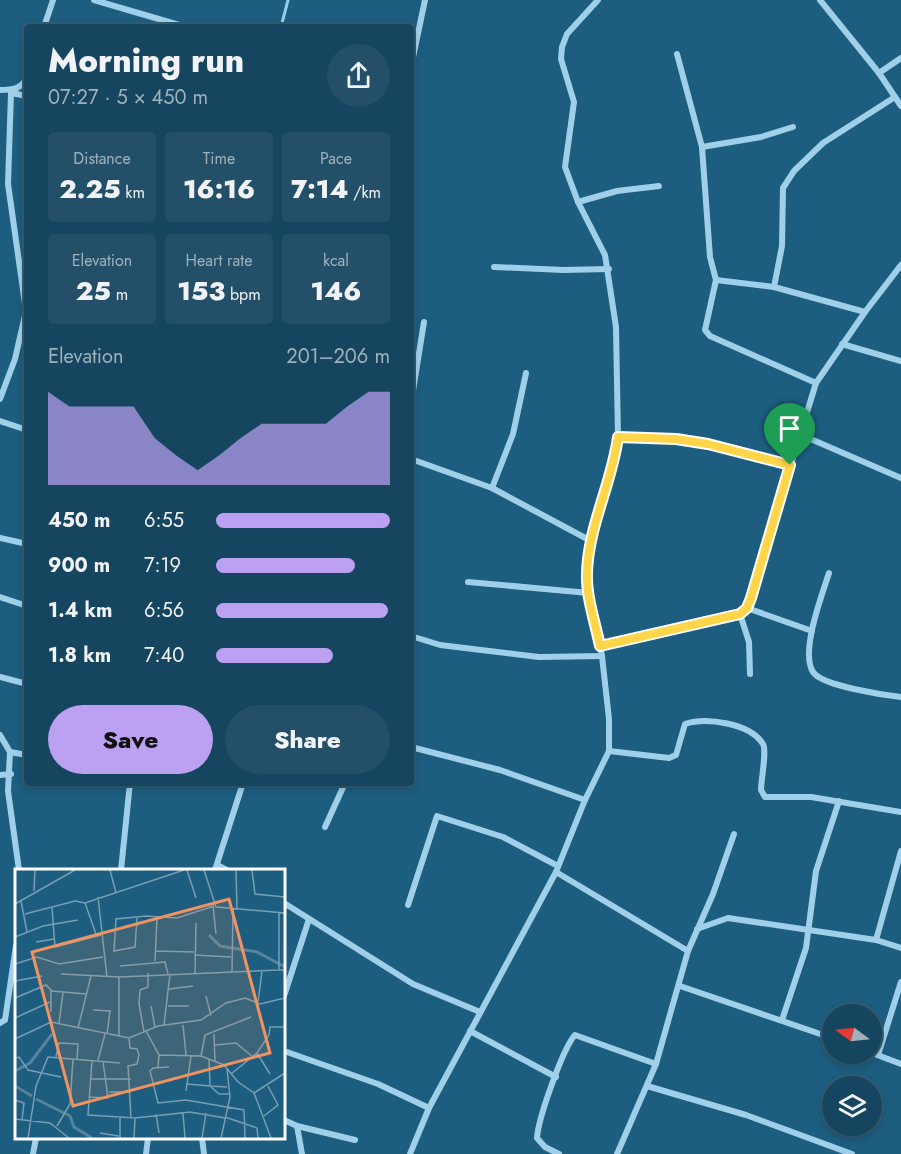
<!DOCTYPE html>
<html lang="en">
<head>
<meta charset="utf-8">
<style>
	:root { --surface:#16465f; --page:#235068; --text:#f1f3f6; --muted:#9eb1bd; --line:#355e74; --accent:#bca0f2 }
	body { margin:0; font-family:Jost,sans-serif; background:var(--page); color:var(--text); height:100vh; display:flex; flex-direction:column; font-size:22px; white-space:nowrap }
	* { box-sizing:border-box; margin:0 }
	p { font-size:20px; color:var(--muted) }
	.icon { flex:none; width:33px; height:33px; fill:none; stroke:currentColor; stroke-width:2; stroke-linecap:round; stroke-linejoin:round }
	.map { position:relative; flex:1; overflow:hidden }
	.details { position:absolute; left:24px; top:24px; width:390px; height:762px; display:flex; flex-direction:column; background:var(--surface); border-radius:6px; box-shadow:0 3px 9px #0003,0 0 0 2px var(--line) }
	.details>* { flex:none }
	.needle { width:39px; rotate:285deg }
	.tools { position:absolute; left:822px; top:1004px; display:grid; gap:12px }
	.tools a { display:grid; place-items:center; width:60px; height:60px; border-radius:50%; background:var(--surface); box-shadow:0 3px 9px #0003,0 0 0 2px var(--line); font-size:30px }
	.pin { position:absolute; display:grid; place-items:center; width:51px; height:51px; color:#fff; margin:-62px -26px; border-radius:50% 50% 50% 0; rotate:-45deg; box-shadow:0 0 6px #0007 }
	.pin .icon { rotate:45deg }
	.round { display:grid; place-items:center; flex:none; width:63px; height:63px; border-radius:32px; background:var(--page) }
	.head { display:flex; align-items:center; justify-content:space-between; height:102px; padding:0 24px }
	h1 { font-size:33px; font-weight:800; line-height:45px }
	.stats { display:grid; grid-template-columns:repeat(3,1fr); gap:9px; height:102px; padding:6px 24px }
	.stats div { display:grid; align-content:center; border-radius:6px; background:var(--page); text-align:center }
	.stats b { font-size:26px; font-weight:800 }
	.stats small { font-size:16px; font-weight:400 }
	.stats p { font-size:16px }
	.chart { height:168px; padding:12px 24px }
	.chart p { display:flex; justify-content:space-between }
	.chart svg { width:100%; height:108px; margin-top:6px; fill:var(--accent); opacity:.7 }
	.primary-button { display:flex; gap:12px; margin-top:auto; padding:12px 24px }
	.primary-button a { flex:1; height:69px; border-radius:36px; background:var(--accent); color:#111; font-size:24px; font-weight:800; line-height:69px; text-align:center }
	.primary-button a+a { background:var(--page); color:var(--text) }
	ul { padding:0 24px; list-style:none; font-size:20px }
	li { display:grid; grid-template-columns:96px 72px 1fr; align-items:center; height:45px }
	li i { height:15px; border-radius:8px; background:var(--accent) }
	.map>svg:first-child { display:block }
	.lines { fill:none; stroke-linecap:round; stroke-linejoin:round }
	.stream { stroke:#94ceeb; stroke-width:3 }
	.minor { stroke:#a0d0e9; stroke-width:6 }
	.route-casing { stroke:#fff; stroke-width:12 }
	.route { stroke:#ffd54a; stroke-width:8 }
	.inset-river { fill:none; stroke:#55849c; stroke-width:3 }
	.inset-road { fill:none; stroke:#779eb2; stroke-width:1.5 }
	.view { fill:#f09361; fill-opacity:0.15; stroke:#f09361; stroke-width:3 }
	.inset-edge { fill:none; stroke:#fff; stroke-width:3 }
</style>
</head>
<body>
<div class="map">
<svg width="901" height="1154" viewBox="0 0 901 1154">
	<rect width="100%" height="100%" fill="#1d5d7f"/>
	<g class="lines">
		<!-- stream -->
		<path class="stream" d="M281 27 288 0"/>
		<!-- minor -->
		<g class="minor">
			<path d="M94 0 186 27"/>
			<path d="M820 0 879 73 901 106"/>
			<path d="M44 27 53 0"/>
			<path d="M677 54 702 147 710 257 716 280 705 330 710 336 816 383"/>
			<path d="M411 67 425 0"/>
			<path d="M879 73 901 58"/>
			<path d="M0 90C12 90 22 89 27 77"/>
			<path d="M11 93 27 96"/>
			<path d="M702 147 761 137 793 127"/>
			<path d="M578 202 617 191 659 186"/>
			<path d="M494 267 563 270 609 269"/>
			<path d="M716 280 774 287 865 312"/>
			<path d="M774 287 782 246 783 188 794 171 823 143 895 97"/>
			<path d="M842 344 901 361"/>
			<path d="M0 399 15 359 26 311 8 184 11 93 16 89"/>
			<path d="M411 403 424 322"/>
			<path d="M0 421 27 430"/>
			<path d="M799 434 901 478"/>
			<path d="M618 437 676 439 708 444 790 465"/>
			<path d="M411 459 492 488 591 541"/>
			<path d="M492 488 513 434 526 373"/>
			<path d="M0 538 27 544"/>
			<path d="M829 573C822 595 800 652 813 672 822 686 884 695 901 697"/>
			<path d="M468 582 589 593"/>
			<path d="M0 597 27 606"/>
			<path d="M747 608 812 631"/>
			<path d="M740 614 749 642 750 674"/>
			<path d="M411 636 440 645 539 657 602 656"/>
			<path d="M600 646 740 614 747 608 816 383 865 312 901 265"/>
			<path d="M0 677 27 684"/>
			<path d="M0 735 10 752 8 791 19 870"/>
			<path d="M411 747 500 770 585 800"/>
			<path d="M609 751 669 758 676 755 685 724C706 717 750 723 763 744 767 751 761 780 761 790L765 797H811L901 812"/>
			<path d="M10 752 27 755"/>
			<path d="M0 775 11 774"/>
			<path d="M325 827 345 783"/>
			<path d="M217 865 227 870"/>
			<path d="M121 870 130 783"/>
			<path d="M215 870 243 783"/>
			<path d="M556 872 688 951"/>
			<path d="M284 903 413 984 480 1012"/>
			<path d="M408 905 437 816 503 837 558 866"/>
			<path d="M697 929 728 918 876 940 901 948"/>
			<path d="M876 940 901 851"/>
			<path d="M680 986 832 1038"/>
			<path d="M284 996 309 919"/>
			<path d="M782 1020 806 948 816 871 839 801"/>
			<path d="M0 1023 5 1020 16 946"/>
			<path d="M470 1031 556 1077"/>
			<path d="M284 1051 378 1084 429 1108"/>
			<path d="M872 1053 901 1064"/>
			<path d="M878 1055 901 982"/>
			<path d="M647 1086 746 1115 852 1154"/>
			<path d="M284 1120 297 1126 355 1140"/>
			<path d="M297 1126 302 1154"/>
			<path d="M202 1138 204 1154"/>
			<path d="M33 1154 36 1138"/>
			<path d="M146 1154 148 1138"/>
			<path d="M410 1154 429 1108 556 872 585 800 609 751V719L602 656 587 573 591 541 615 460 618 437 616 327 605 255 578 202 565 167 574 102 561 59 562 47 567 34 598 0"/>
			<path d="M559 1154 545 1147 537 1138C538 1119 563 1048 575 1035L656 1064"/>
			<path d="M617 1154 656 1064 688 951 713 894 734 834"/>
		</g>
	</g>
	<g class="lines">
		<!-- route casing -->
		<g class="route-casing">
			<path id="route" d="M618 437 676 439 708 444 790 465 751 598 747 608 740 614 600 646C595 622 586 596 587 573 588 527 612 483 618 437Z"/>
		</g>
		<!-- route -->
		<use href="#route" class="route"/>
	</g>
	<!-- overview -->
	<g transform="translate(15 869)">
		<rect width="270" height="270" fill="#1d5d7f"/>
		<path class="inset-river" d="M194 66 205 77 242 83 270 98M0 202 15 194 37 165M0 217 17 227M21 230 55 247 59 258 77 269"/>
		<path class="inset-road" d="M95 1 101 24M172 1 181 29M189 1 201 38 270 44M221 1 222 40M237 1 240 25 270 28M19 22 20 1M83 28 92 108M6 32 12 63M70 34 82 68M0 35 60 1M198 36 201 65M37 39 40 78 86 66M264 44V101H269L270 105M10 45 60 32 70 34 169 1M122 49 120 78 99 82 101 50 131 47 162 49 199 37M0 68 28 57 63 51M21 73 39 70M141 82 179 83M179 86 216 88M140 92 142 49M0 95 22 88 44 95 88 88M105 97 150 93 153 105M217 104 218 40M46 105 104 108 264 101M180 105 181 54M0 112 27 107M154 120 178 117M191 127 196 147M0 129 31 116 37 122 71 125M243 133 247 102M136 137 140 158M153 137H174M78 141 95 142 92 165M36 143V121M0 149 35 133M44 154 48 124M149 156 155 105M168 156 171 186M63 159 76 107M131 162 144 186 143 198M129 163 124 135 125 121 133 118V104M199 165 200 192M104 167V108M114 169 115 179 122 180 124 186 122 195 113 197 116 249M0 170 36 153 114 169 143 157 186 151 211 134 230 129 245 135 270 129M200 176 221 174 238 188M242 184 255 205M144 186 186 187 209 196 223 213 239 224 256 269M186 187 190 166 236 148M41 188 44 174 63 175 62 191M0 189 4 188 13 201 46 208M194 190 195 217 212 218M83 191 90 165M77 192 73 246 120 249 175 243 210 249M154 198 138 199 135 202 143 234 171 231 229 241 230 269M216 205 242 184 254 166 255 158H270M76 210H116M172 215 195 217 204 225H215M171 222 176 187M94 223H116M239 224 270 204M74 228 93 229 88 193M0 231 9 234 7 251M168 244 170 269M141 245 144 264M249 247 263 236 253 217M210 248 242 259 243 269M0 250 35 254 54 269M42 257 55 235 58 190M85 264 104 267M13 269 21 217 33 188 105 194M105 269V248M119 269 120 249M187 269 191 244M206 269 215 228 212 200"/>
		<path class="view" d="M214 30 255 184 58 237 17 83Z"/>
		<rect width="270" height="270" class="inset-edge"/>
	</g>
</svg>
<div class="tools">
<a><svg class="needle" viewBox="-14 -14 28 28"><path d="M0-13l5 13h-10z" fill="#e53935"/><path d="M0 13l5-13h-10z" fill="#9eb1bd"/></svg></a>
<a><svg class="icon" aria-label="layers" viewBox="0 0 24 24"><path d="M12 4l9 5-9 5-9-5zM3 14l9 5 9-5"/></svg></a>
</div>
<div class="pin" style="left:790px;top:465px;background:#1e9e55"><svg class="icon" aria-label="arrive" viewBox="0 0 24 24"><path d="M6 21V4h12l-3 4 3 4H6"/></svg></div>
<section class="details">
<div class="head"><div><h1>Morning run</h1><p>07:27 · 5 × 450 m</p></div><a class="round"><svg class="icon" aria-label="share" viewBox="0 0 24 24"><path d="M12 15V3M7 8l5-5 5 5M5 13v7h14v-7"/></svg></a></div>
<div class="stats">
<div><p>Distance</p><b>2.25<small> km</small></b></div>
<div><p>Time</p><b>16:16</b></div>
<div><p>Pace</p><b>7:14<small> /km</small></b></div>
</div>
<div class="stats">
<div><p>Elevation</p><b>25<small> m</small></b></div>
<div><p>Heart rate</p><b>153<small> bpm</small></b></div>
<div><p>kcal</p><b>146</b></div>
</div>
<div class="chart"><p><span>Elevation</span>201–206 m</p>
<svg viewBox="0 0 160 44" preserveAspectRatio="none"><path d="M0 44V6L10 12L20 12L30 12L40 12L50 25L60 32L70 38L80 32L90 25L100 19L110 19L120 19L130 19L140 12L150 6L160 6V44z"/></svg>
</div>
<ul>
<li><b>450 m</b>6:55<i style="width:100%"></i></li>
<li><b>900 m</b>7:19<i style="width:80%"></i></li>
<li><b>1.4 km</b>6:56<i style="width:99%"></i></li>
<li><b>1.8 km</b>7:40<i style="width:67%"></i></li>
</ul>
<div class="primary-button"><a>Save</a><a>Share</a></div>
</section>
</div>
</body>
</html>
